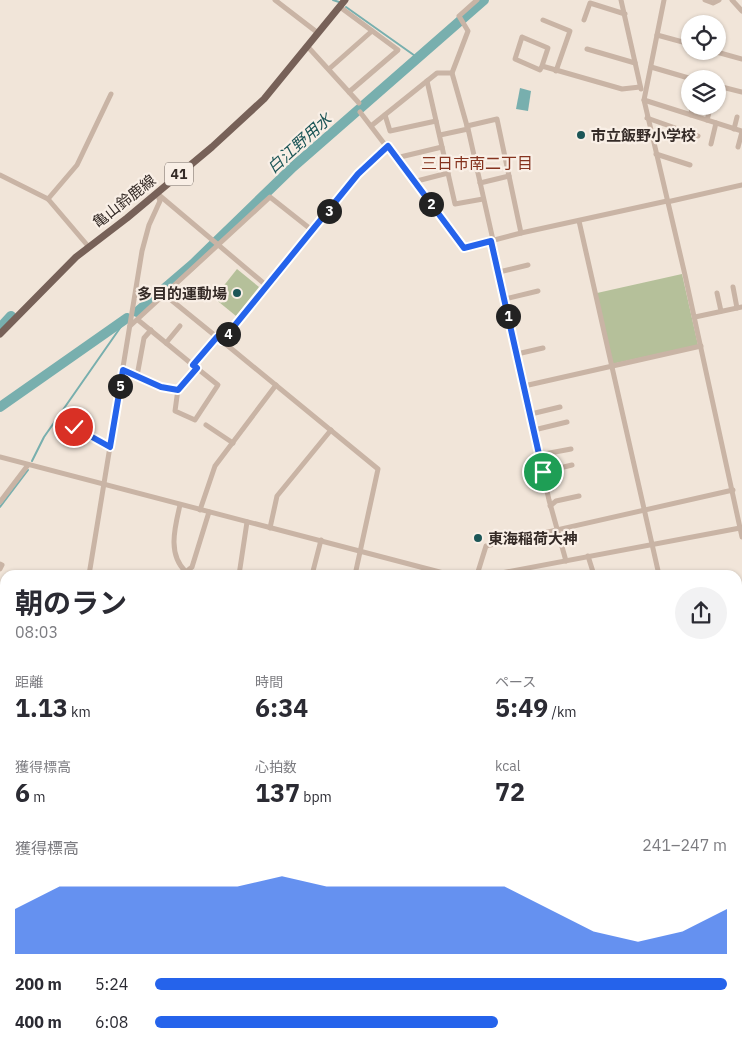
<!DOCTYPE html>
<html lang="ja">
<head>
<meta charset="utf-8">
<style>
	:root { --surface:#fff; --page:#f2f2f3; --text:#2b2b33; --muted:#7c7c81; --accent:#2563eb }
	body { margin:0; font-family:"IBM Plex Sans","Noto Sans JP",sans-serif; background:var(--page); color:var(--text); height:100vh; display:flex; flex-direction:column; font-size:19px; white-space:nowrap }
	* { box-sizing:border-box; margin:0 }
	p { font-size:16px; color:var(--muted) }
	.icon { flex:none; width:28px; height:28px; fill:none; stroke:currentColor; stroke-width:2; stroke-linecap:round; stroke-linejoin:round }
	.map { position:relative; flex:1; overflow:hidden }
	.drawer { position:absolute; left:0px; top:570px; width:742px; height:481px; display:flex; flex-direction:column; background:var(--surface); border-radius:15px 15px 0 0; box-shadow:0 1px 4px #0004 }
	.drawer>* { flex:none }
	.tools { position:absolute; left:681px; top:15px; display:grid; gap:10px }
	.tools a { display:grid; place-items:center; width:45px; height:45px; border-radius:50%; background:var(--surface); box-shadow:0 1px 4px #0004; font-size:25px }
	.pin { position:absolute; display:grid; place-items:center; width:42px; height:42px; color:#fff; margin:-21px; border:2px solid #fff; border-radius:50%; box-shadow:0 1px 5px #0007 }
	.km { position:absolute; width:25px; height:25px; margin:-12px; border-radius:50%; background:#222; color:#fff; font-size:14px; line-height:25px; text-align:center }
	.round { display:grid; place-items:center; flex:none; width:52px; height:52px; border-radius:26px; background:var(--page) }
	.head { display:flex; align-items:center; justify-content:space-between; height:85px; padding:0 15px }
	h1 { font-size:28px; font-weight:700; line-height:38px }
	.figures { display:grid; grid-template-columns:repeat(3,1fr); gap:8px; height:85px; padding:5px 15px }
	.figures div { display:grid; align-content:center }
	.figures b { font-size:25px; font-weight:700 }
	.figures small { font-size:14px; font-weight:400 }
	.figures p { font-size:14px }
	.chart { height:140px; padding:10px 15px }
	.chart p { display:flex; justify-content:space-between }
	.chart svg { width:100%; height:90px; margin-top:5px; fill:var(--accent); opacity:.7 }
	ul { padding:0 15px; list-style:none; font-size:16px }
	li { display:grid; grid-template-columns:80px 60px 1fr; align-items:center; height:38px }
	li i { height:12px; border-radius:6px; background:var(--accent) }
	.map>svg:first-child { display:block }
	.green { fill:#b5c09a }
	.water { fill:#78afae }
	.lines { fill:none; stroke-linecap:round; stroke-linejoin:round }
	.stream { stroke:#78afae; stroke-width:2 }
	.river { stroke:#78afae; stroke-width:10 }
	.minor { stroke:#c9b4a5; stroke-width:5 }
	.major { stroke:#776158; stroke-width:7 }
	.highway { stroke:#56443e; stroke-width:8 }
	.route-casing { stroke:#fff; stroke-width:10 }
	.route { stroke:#2563eb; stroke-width:6 }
	.poi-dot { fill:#1c5657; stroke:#f9efe6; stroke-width:2 }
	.labels { text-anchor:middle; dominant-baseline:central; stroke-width:4.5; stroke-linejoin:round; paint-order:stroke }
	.shield { fill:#f9efe6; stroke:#706660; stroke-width:1 }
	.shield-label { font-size:14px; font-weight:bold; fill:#352b27 }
	.poi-label { font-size:15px; font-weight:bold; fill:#352b27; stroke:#f9efe6; text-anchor:start }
	.street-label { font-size:15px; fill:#352b27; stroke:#f9efe6 }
	.water-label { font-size:16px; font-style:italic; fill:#1c5657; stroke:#f9efe6 }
	.neighbourhood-label { font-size:16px; fill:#85331f; stroke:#f9efe6 }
</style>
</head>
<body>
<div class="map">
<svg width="742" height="1051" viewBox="0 0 742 1051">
	<rect width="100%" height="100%" fill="#f1e5d9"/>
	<!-- green -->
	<g class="green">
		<path d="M237 269 259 287 236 316 214 298Z"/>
		<path d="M682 274 698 345 612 364 597 293Z"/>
	</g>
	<!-- water -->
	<path class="water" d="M520 88 531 91 528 111 516 109Z"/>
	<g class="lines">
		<!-- stream -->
		<g class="stream">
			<path d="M333 0 339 2"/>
			<path d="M346 7 418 58"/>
			<path d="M32 461 44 437 127 318"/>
			<path d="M0 507 28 470"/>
			<path d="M445 1051 446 1046"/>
		</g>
		<!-- river -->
		<g class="river">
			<path d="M137 312 193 264 293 167 484 0"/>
			<path d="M0 328 11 316"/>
			<path d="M0 407 127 318"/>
		</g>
		<!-- minor -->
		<g class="minor">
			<path d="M275 0 318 33"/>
			<path d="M621 0 641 89"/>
			<path d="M664 0 644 100 685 275 742 537"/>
			<path d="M705 0 713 3 719 0"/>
			<path d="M732 0 742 11"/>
			<path d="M340 7 398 50 349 92"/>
			<path d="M543 20 570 31 556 71"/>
			<path d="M584 20 590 3 625 14"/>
			<path d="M657 35 690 44"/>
			<path d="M308 47 359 103"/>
			<path d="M587 49 635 63"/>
			<path d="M713 51 742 59"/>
			<path d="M542 66 540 70 515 59 522 37 548 48 542 66 622 89 640 87"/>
			<path d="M651 67 692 79"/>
			<path d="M329 69 372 31"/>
			<path d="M452 73 468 31 459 16 477 0"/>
			<path d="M427 81 455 204 483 199"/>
			<path d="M718 86 742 92"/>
			<path d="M644 100 742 131"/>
			<path d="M360 112 464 248 521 233 667 201"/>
			<path d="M385 115 390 131 436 121"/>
			<path d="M691 115 692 106"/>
			<path d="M647 118 698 136"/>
			<path d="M707 120 710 109"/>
			<path d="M371 126 437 73H452L469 133 493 240"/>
			<path d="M467 126 497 119 521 233"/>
			<path d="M734 129 737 117"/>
			<path d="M440 135 468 129"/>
			<path d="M711 144 716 123"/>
			<path d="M738 147 742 132"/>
			<path d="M656 154 690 165"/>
			<path d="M396 158 442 147"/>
			<path d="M0 175 48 199 88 246"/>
			<path d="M413 182 448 173"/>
			<path d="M480 183 509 176"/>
			<path d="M159 195 267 286"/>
			<path d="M48 199 77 165 111 94"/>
			<path d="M667 202 742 185"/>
			<path d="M579 221 659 575"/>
			<path d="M491 241 549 500 566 561"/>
			<path d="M499 272 528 265"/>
			<path d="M733 287 737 308"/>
			<path d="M717 293 721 311"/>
			<path d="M165 295 218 338"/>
			<path d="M505 299 538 291"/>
			<path d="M695 317 742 307"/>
			<path d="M138 320 193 365"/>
			<path d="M130 326 270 197 313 231"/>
			<path d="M166 343 180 326"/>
			<path d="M517 354 543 348"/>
			<path d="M197 368 178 389 175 411 195 420 218 385 193 365 217 337"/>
			<path d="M123 370 161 387 178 389"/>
			<path d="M137 376 144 338 151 330"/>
			<path d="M524 386 701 346"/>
			<path d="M531 414 560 407"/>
			<path d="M206 425 233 443"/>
			<path d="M74 427 110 447"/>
			<path d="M534 430 567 422"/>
			<path d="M539 455 571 449"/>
			<path d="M0 457 451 575"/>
			<path d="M543 472 572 465"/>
			<path d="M0 502 28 465"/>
			<path d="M180 505C175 527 167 554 186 572"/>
			<path d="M550 506 556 501 579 496"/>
			<path d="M200 510 215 466 276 385"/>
			<path d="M270 528 277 496 331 430"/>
			<path d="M588 556 594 575"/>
			<path d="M0 564 2 565 0 569"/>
			<path d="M89 575 142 251 149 225 160 201 157 193"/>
			<path d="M182 575 192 567 209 512"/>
			<path d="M239 575 247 522"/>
			<path d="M312 575 321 540"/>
			<path d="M355 575 378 469 222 341 358 174 388 146"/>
			<path d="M477 575 486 546 733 490"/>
			<path d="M491 575 740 528"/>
			<path d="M738 650 742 626"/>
			<path d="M0 660 5 664"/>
			<path d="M0 710 5 712"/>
			<path d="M2 736 5 723"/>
			<path d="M0 772 5 774"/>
			<path d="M0 808 5 810"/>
			<path d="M0 844 5 846"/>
			<path d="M0 873 5 877"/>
			<path d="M0 908 5 913"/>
			<path d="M0 951 5 952"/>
			<path d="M0 1010 5 1011"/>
			<path d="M0 1045 5 1046"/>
			<path d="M6 1046 20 1048"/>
			<path d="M141 1046 145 1051"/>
			<path d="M185 1046 191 1051"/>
			<path d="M216 1046 222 1051"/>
			<path d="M326 1046 344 1051"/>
			<path d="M599 1046 616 1051"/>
			<path d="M636 1046 637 1051"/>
			<path d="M723 1046 724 1051"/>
			<path d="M277 1051 279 1046"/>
			<path d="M508 1051 509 1046"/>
			<path d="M557 1051 558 1046"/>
		</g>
		<!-- major -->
		<path class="major" d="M0 334 76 257 127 218 212 147 264 99 345 0"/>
		<!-- highway -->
		<g class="highway">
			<path d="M0 896 5 901"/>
			<path d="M152 1046 156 1051"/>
		</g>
	</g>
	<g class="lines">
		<!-- route casing -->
		<g class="route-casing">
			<path id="route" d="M74 427 110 447 123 370 161 387 178 390 197 368 193 365 217 337 222 341 358 174 388 146 464 248 491 241 543 472"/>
		</g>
		<!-- route -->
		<use href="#route" class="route"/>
	</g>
	<!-- markers -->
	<g class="poi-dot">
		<circle cx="581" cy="135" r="5"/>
		<circle cx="237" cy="293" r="5"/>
		<circle cx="478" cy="538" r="5"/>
	</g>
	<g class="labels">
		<!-- shield labels -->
		<rect class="shield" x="165" y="162.5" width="28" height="23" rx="4"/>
		<g class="shield-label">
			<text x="179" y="174">41</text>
		</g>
		<!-- poi labels -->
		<g class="poi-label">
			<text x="591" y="135">市立飯野小学校</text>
			<text x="227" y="293" text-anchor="end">多目的運動場</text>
			<text x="488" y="538">東海稲荷大神</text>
		</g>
		<!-- street labels -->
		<g class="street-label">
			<text transform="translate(124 201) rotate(-38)">亀山鈴鹿線</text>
		</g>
		<!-- water labels -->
		<g class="water-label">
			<text transform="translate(299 143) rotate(-42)">白江野用水</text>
		</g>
		<!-- neighbourhood labels -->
		<g class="neighbourhood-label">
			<text x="477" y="163">三日市南二丁目</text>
		</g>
	</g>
</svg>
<div class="tools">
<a><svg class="icon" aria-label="locate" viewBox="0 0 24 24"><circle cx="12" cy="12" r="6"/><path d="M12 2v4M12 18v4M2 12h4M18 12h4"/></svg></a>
<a><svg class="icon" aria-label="layers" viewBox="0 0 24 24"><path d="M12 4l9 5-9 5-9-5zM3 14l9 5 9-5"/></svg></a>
</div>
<div class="pin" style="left:543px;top:472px;background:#1e9e55"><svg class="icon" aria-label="arrive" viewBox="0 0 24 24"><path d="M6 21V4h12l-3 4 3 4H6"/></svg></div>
<div class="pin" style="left:74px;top:427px;background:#d93025"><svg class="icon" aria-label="check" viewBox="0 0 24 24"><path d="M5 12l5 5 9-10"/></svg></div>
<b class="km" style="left:508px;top:316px">1</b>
<b class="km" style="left:431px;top:204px">2</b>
<b class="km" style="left:329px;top:211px">3</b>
<b class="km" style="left:228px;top:334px">4</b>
<b class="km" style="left:120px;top:386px">5</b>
<section class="drawer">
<div class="head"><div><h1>朝のラン</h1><p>08:03</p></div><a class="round"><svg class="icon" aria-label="share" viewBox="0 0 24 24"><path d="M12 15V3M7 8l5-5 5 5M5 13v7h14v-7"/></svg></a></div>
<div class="figures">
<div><p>距離</p><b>1.13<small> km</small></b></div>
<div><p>時間</p><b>6:34</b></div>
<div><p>ペース</p><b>5:49<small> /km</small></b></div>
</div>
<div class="figures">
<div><p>獲得標高</p><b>6<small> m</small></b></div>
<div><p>心拍数</p><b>137<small> bpm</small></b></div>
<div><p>kcal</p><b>72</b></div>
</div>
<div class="chart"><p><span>獲得標高</span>241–247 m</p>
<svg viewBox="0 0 160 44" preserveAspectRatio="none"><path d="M0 44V22L10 11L20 11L30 11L40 11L50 11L60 6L70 11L80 11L90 11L100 11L110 11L120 22L130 33L140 38L150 33L160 22V44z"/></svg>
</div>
<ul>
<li><b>200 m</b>5:24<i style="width:100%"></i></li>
<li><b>400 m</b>6:08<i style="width:60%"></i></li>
</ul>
</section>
</div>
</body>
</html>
